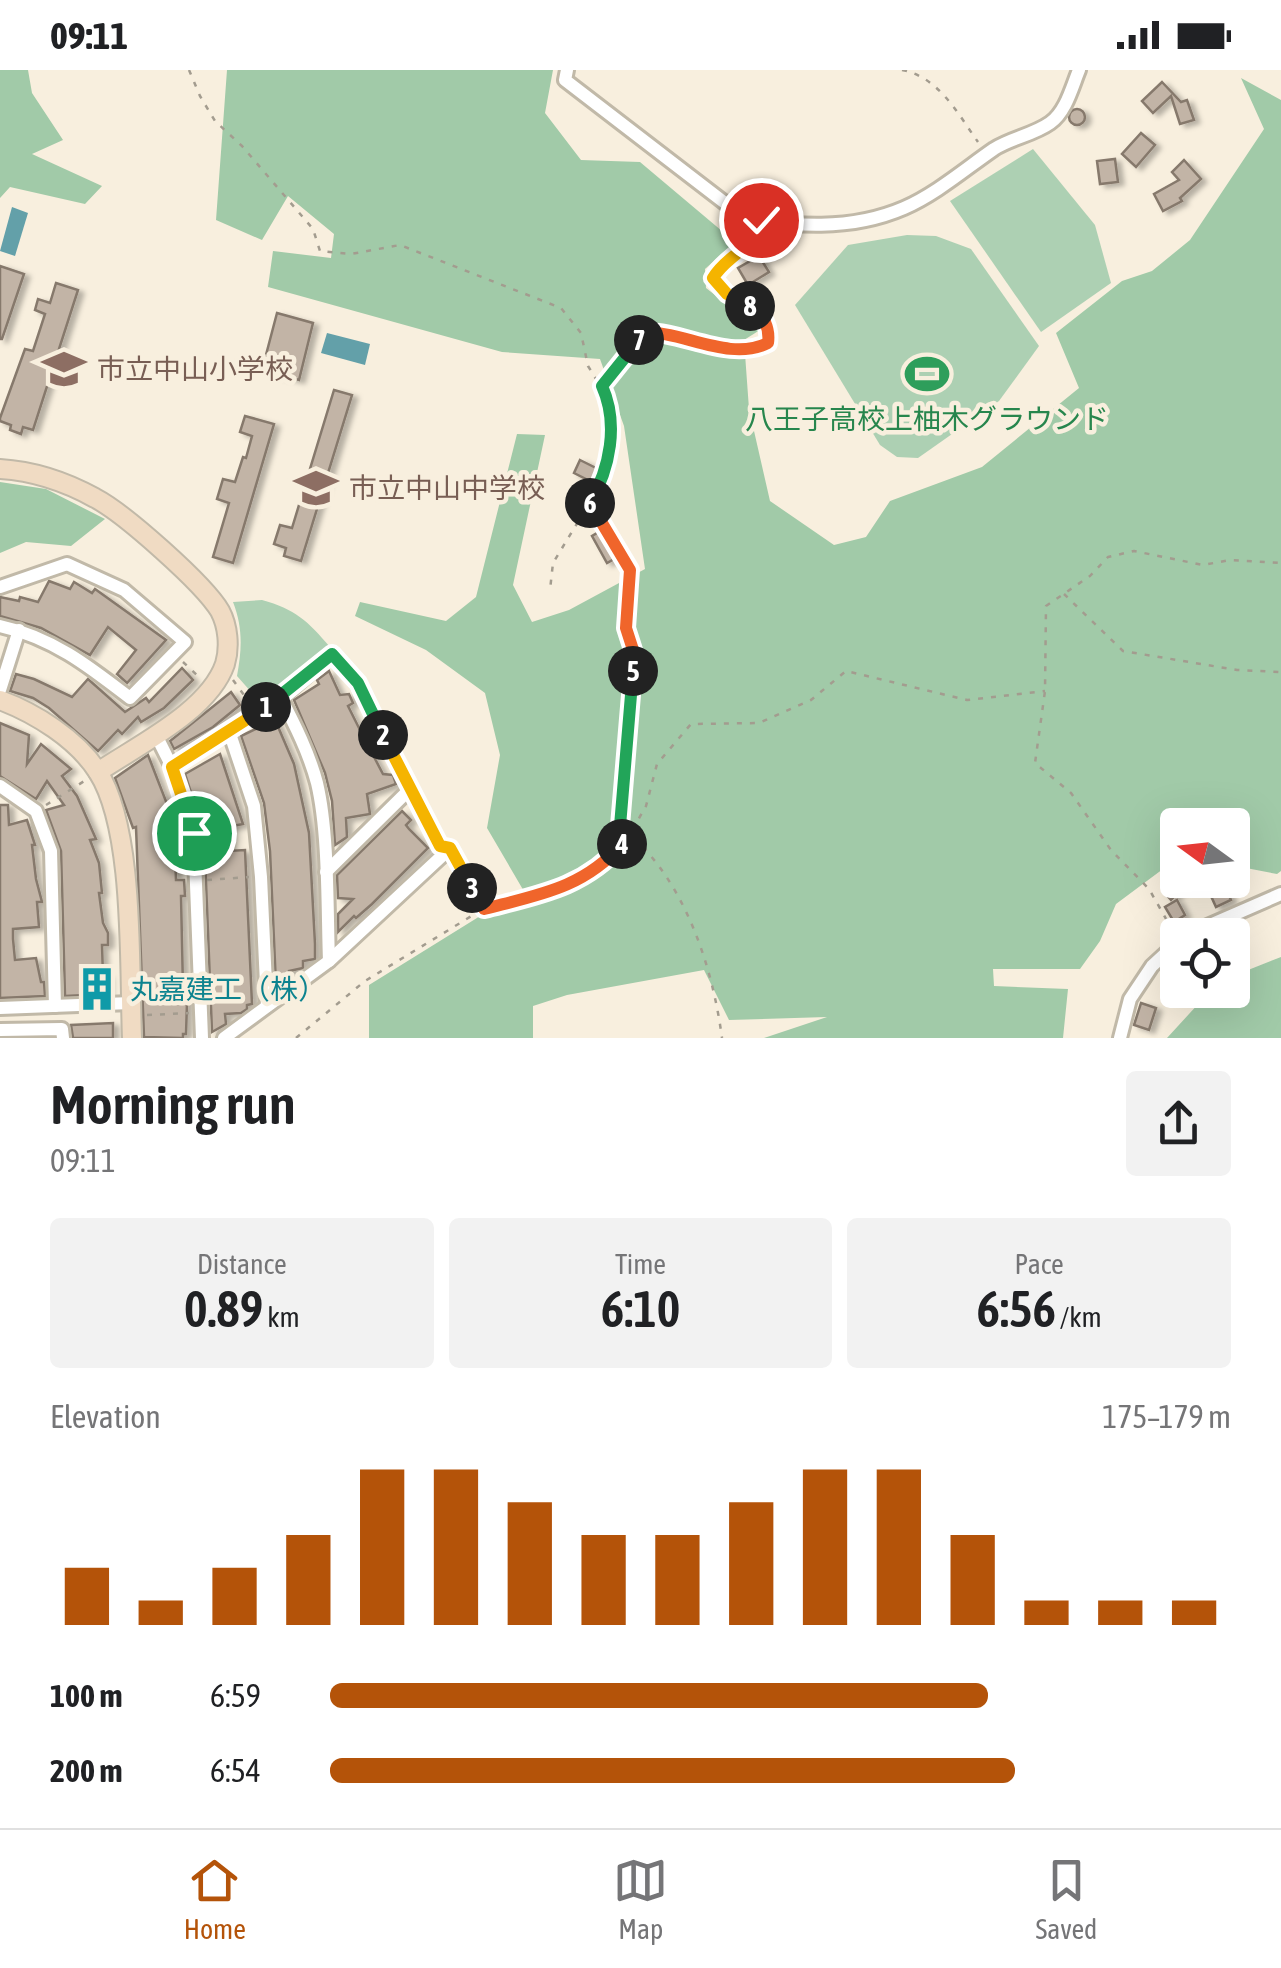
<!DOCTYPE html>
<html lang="en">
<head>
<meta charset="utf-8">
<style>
	:root { --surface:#fff; --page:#f2f2f2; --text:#202124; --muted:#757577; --line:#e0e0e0; --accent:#b45309 }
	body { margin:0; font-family:"Asap Condensed","Noto Sans JP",sans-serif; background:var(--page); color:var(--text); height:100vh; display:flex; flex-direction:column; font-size:38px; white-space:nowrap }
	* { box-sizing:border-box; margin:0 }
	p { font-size:32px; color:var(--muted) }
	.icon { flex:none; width:55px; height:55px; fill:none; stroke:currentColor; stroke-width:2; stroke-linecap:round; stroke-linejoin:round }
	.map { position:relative; height:968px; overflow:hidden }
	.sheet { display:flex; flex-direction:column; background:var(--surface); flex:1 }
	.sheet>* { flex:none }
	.needle { width:65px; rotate:285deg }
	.fabs { position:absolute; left:1160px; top:738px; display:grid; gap:20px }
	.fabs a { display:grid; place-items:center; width:90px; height:90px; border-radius:10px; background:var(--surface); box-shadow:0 10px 40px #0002; font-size:50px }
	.pin { position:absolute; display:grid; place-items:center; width:85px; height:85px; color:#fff; margin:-42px; border:5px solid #fff; border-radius:50%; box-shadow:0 2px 10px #0007 }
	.km { position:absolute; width:50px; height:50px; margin:-25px; border-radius:50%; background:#222; color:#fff; font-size:28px; line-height:50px; text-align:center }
	.round { display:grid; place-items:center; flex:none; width:105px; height:105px; border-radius:10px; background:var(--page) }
	.summary { display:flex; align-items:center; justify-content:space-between; height:170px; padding:0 50px }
	h1 { font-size:55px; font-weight:600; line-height:75px }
	.figures { display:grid; grid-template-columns:repeat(3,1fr); gap:15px; height:170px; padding:10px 50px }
	.figures div { display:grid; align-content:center; border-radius:10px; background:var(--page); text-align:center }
	.figures b { font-size:50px; font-weight:600 }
	.figures small { font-size:28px; font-weight:400 }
	.figures p { font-size:28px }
	.chart { height:280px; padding:20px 50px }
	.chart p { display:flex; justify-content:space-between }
	.chart svg { width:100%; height:180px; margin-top:10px; stroke:var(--accent); stroke-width:6 }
	ul { padding:0 50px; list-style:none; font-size:32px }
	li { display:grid; grid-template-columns:160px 120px 1fr; align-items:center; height:75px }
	li i { height:25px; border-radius:12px; background:var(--accent) }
	.status { display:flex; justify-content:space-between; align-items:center; height:70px; padding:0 50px; background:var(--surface); direction:ltr }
	.status svg { height:28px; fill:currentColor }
	.menu { display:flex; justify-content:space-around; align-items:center; height:140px; border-top:2px solid var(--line); background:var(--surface); font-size:28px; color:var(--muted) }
	.menu a { display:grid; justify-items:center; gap:5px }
	.menu .on { color:var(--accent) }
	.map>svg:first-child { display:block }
	.green { fill:#add0b3 }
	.forest { fill:#a1caa8 }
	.water { fill:#63a0a9 }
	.building { fill:#c2b4a6; stroke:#86796c; stroke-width:2.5; filter:url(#shadow) }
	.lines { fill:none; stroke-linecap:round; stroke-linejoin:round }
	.street-casing { stroke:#c1b9a8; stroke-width:18 }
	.secondary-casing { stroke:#c1b9a8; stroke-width:22 }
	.path { stroke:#a39c8f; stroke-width:2.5; stroke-dasharray:5 8; stroke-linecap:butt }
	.street { stroke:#fff; stroke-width:12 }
	.secondary { stroke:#f0dbc3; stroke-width:18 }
	.split-1-casing { stroke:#fff; stroke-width:20 }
	.split-2-casing { stroke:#fff; stroke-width:20 }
	.split-3-casing { stroke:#fff; stroke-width:20 }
	.split-4-casing { stroke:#fff; stroke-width:20 }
	.split-5-casing { stroke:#fff; stroke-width:20 }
	.split-6-casing { stroke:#fff; stroke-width:20 }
	.split-7-casing { stroke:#fff; stroke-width:20 }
	.split-8-casing { stroke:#fff; stroke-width:20 }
	.split-9-casing { stroke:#fff; stroke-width:20 }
	.split-1 { stroke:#f5b400; stroke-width:12 }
	.split-2 { stroke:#22a559; stroke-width:12 }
	.split-3 { stroke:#f5b400; stroke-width:12 }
	.split-4 { stroke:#f0652b; stroke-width:12 }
	.split-5 { stroke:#22a559; stroke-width:12 }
	.split-6 { stroke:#f0652b; stroke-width:12 }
	.split-7 { stroke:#22a559; stroke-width:12 }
	.split-8 { stroke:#f0652b; stroke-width:12 }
	.split-9 { stroke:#f5b400; stroke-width:12 }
	.labels { text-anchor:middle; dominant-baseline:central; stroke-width:9; stroke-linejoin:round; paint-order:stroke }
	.education-label { font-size:28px; fill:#785e54; stroke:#f8efde; text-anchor:start }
	.leisure-label { font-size:28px; fill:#27864d; stroke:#f8efde }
	.culture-label { font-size:28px; fill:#0d838f; stroke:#f8efde; text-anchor:start }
</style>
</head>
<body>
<div class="status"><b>09:11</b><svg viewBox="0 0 49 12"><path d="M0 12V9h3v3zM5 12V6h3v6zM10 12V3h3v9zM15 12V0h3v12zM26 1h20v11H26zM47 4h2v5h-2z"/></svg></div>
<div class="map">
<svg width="1281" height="968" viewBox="0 0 1281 968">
	<defs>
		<filter id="shadow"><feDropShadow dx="5.5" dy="3" stdDeviation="2.5" flood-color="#0004"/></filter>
	</defs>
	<rect width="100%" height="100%" fill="#f8efde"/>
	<!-- green -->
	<g class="green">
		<path d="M1033 79 1095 155 1111 213 1041 262 950 131Z"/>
		<path d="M907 165 936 166 971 179 1039 276 999 331 918 388 897 387 880 375 795 235 848 175Z"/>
		<path d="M262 530C295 539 308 551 330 577L260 632 237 606C242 579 243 558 233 532Z"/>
	</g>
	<!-- forest -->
	<g class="forest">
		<path d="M0 0H28L32 23 63 70 32 84 102 116 85 134 10 117 0 128Z"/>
		<path d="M227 0H553L545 43 581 90 640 92 735 172 705 199 706 218 760 260 744 270 749 339 770 431 834 475 866 467 890 431 982 397 1079 318 1056 263 1122 211 1152 201 1190 170 1264 59 1241 8 1281 30V801L1277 804 1246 798 1233 801 1232 755H1178L1177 798 1167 796 1116 834 1100 871 1080 899H993L994 916 1068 919 1063 968H764L827 947 729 950 704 900 567 925 533 936V968H369V915L485 843 532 835 487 758 500 685 485 623 426 580 355 546 360 532 446 551 476 527 517 364 545 365 513 515 532 552 569 540 645 499 624 356 600 289 502 282 268 217 273 181 331 188 334 164 288 126 262 170 216 150Z"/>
		<path d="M0 412 46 419 105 449 71 476 26 472 0 483Z"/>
		<path d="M1281 887V968H1167L1211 920H1232L1233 906Z"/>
	</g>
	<!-- water -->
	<g class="water">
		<path d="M12 137 28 143 15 186 0 181Z"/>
		<path d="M327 263 370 274 365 295 321 283Z"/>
	</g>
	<!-- building -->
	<g class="building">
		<path d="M1162 12 1181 32 1187 30 1194 50 1180 54 1171 26 1153 43 1142 31Z"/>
		<circle cx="1077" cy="47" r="8"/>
		<path d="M1141 63 1155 75 1136 97 1122 84Z"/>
		<path d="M1115 89 1118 112 1100 114 1097 91Z"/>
		<path d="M1184 90 1201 109 1180 128 1182 131 1163 141 1154 124 1179 110 1172 102Z"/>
		<path d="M759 186 769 202 748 215 738 198Z"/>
		<path d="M0 196 24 204 2 269H0Z"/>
		<path d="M56 213 78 220 33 360 23 357 21 364 10 360 11 355 0 351V348L25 279 33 281 45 244 35 240 38 229 50 233Z"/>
		<path d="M277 243 313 253 299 310 262 300Z"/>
		<path d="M334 320 352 325 301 491 284 486 286 478 274 474 280 455 292 458Z"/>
		<path d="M245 346 274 354 233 493 213 487 229 433 217 429 223 409 235 412 243 387 246 388 252 366 240 362Z"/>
		<path d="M580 390 598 399 592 412 574 403Z"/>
		<path d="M602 460 616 488 607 493 592 466Z"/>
		<path d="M49 511 70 519 74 512 92 523 95 519 166 570 127 613 117 604 136 580 108 557 90 585 41 558 0 546V527L19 531 20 527 38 532Z"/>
		<path d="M182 598 193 610 164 638 141 652 138 647 122 664 118 660 98 681 49 638 33 628 10 621 16 604 34 609 72 627 88 609 125 642 146 628 149 632Z"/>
		<path d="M329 601 340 625 349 624 353 633 348 636 363 666 383 704 393 705 396 714 367 724 370 744 346 748 347 767 335 775 332 731 325 703 294 630 319 614 317 610Z"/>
		<path d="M231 622 240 635 213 657 174 679 170 671Z"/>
		<path d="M273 645 294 694 309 763 315 874V889L303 891V898L289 901V908L276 915 270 781 264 733 241 666 264 655 262 652Z"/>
		<path d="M0 653 29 665 27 694 41 674 71 699 62 706 77 726 96 769 90 770 99 793 102 823H99L103 853 108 863V875H102L103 906H107V924L65 926 61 781 46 740 64 735 47 711 36 729 0 706Z"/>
		<path d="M220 684 243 754 227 757 228 781 245 780 252 934 247 935V939L241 943 225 944 226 954 212 962 204 763 185 704Z"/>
		<path d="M148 685 174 752 176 810H184L185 826H181L183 918H186L187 933 186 964H183V968L144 967 136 757 133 758 115 708Z"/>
		<path d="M0 735H8L9 755 27 750 35 775H32L36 809 42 832H37L39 857 13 859V869L15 890 36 888 41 912H44L45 926 0 928Z"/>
		<path d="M402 741 411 750 406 755 409 759 428 778 372 834 356 848 354 846 338 862V844L353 829 338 828 337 805Z"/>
		<path d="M1175 809 1183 817 1171 830 1163 821Z"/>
		<path d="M1226 819 1231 830 1216 837 1211 826Z"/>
		<path d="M1177 830 1185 845 1174 852 1165 837Z"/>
		<path d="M1141 933 1156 938 1149 960 1134 955Z"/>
		<path d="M113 953V968H73L71 955Z"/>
	</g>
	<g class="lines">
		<!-- street casing -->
		<g class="street-casing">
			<g id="street">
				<path d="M567 0 565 10 738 143C790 159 853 160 904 138 936 124 965 99 994 79 1011 68 1033 65 1050 53 1066 42 1072 17 1079 0"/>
				<path d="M0 517 67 494 124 520 185 572 130 628C90 597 52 567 0 556"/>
				<path d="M0 620 19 560"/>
				<path d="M281 628C295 655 309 683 317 713 329 764 327 838 329 891"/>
				<path d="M229 661 254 736 261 807 267 936"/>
				<path d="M156 665 172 697"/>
				<path d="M0 716 36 741 51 781 55 936"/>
				<path d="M326 802 410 719"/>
				<path d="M1187 865 1281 824"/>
				<path d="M0 938 131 933"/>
				<path d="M0 960 62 959 63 968"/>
				<path d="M202 968 194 763 172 697 281 628 332 584 357 613 444 784 329 891 224 968"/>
				<path d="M1120 968 1130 929 1152 896 1178 872"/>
			</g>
		</g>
		<!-- secondary casing -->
		<g class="secondary-casing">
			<g id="secondary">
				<path d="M0 399C33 401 66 412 95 428 124 443 204 514 220 541 228 556 230 577 225 594 209 641 138 675 98 702"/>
				<path d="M0 630C35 643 77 669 98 702 135 760 129 898 132 968"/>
			</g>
		</g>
		<!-- path -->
		<g class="path">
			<path d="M189 0 200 26 215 51 242 76 313 159 320 181 351 184 400 175 561 238 581 263 588 296 607 327 611 362 609 384 601 414 553 493 550 520"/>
			<path d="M902 0C939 7 958 44 978 72"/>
			<path d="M603 315 645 262C684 262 730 292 767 273 773 244 750 239 730 226 724 222 718 214 713 208L721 194 766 163"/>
			<path d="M591 436 629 500 626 558 635 586 620 756C683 805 712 893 722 968"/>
			<path d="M1064 524 1123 581 1237 600 1281 602"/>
			<path d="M183 592 199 607"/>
			<path d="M233 610 249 632"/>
			<path d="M46 735 86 710"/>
			<path d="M456 787 483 837"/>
			<path d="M207 810 249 807"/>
			<path d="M1177 856 1169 854 1149 819 1111 780 1071 723 1035 693 1045 621 1046 536 1090 506 1108 487 1134 481 1203 495 1230 490 1281 493"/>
			<path d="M147 945 189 943"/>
			<path d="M296 968 365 911 483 839 540 827 580 811 618 779 630 764 646 736 657 694 691 654 759 653 811 630 846 601 967 630 1045 621"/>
		</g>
		<!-- street -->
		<use href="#street" class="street"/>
		<!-- secondary -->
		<use href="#secondary" class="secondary"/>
	</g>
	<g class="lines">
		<!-- split-1 casing -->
		<g class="split-1-casing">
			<path id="split-1" d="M194 763 172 697 266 637"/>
		</g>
		<!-- split-2 casing -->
		<g class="split-2-casing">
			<path id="split-2" d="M266 637 332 584 358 613 383 665"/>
		</g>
		<!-- split-3 casing -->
		<g class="split-3-casing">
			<path id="split-3" d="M383 665 440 776 450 778 472 818"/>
		</g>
		<!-- split-4 casing -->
		<g class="split-4-casing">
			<path id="split-4" d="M472 818 484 839C538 825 584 818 622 774"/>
		</g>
		<!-- split-5 casing -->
		<g class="split-5-casing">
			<path id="split-5" d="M622 774 630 764 620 756 633 601"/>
		</g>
		<!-- split-6 casing -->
		<g class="split-6-casing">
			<path id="split-6" d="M590 433 630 500 626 558 635 586 633 601"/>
		</g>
		<!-- split-7 casing -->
		<g class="split-7-casing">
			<path id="split-7" d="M590 433C610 398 619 354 602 316L639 270"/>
		</g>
		<!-- split-8 casing -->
		<g class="split-8-casing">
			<path id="split-8" d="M639 270 646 262C684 262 730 292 768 273 770 259 764 243 750 236"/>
		</g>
		<!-- split-9 casing -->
		<g class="split-9-casing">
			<path id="split-9" d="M750 236 727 224 713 208C724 189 761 167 780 151L761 150"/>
		</g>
		<!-- split-1 -->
		<use href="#split-1" class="split-1"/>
		<!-- split-2 -->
		<use href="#split-2" class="split-2"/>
		<!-- split-3 -->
		<use href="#split-3" class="split-3"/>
		<!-- split-4 -->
		<use href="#split-4" class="split-4"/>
		<!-- split-5 -->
		<use href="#split-5" class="split-5"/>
		<!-- split-6 -->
		<use href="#split-6" class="split-6"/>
		<!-- split-7 -->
		<use href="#split-7" class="split-7"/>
		<!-- split-8 -->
		<use href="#split-8" class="split-8"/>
		<!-- split-9 -->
		<use href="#split-9" class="split-9"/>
	</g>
	<!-- icons -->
	<defs>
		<g id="school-bare" transform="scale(3.45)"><path d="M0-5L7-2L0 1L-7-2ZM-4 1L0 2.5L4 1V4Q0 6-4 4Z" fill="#8d6e63" stroke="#f8efde" stroke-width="2.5" paint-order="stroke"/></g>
		<g id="stadium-bare" transform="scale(3.45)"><path d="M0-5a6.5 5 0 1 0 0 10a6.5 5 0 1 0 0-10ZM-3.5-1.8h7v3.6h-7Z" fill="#2e9e5b" stroke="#f8efde" stroke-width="2.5" paint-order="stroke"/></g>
		<g id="building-bare" transform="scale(3.45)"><path d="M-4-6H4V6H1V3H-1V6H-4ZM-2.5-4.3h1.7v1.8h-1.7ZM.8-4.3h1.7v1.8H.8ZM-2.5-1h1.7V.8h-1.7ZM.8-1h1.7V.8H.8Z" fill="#0f9aa8" stroke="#f8efde" stroke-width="2.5" paint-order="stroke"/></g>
	</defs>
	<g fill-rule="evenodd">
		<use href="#school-bare" x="64" y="299"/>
		<use href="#stadium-bare" x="927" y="304"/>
		<use href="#school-bare" x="316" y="418"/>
		<use href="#building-bare" x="97" y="919"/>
	</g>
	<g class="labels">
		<!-- education labels -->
		<g class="education-label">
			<text x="97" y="299">市立中山小学校</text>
			<text x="349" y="418">市立中山中学校</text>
		</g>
		<!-- leisure labels -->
		<g class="leisure-label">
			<text x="927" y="349">八王子高校上柚木グラウンド</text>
		</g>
		<!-- culture labels -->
		<g class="culture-label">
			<text x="130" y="919">丸嘉建工（株）</text>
		</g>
	</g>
</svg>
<div class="fabs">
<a><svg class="needle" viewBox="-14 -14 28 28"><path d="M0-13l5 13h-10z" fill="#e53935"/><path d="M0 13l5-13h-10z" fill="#757577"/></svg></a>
<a><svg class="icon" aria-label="locate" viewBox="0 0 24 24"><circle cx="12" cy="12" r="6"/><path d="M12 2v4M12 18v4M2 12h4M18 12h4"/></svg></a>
</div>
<div class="pin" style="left:194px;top:763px;background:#1e9e55"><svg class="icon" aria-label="arrive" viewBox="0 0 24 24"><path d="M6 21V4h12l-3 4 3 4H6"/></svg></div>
<div class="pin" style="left:761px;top:150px;background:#d93025"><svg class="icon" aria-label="check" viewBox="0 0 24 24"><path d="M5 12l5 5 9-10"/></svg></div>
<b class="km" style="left:266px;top:637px">1</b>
<b class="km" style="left:383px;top:665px">2</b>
<b class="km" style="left:472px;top:818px">3</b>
<b class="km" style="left:622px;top:774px">4</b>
<b class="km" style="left:633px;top:601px">5</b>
<b class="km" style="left:590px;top:433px">6</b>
<b class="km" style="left:639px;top:270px">7</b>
<b class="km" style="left:750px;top:236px">8</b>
</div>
<section class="sheet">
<div class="summary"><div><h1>Morning run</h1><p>09:11</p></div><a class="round"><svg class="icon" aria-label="share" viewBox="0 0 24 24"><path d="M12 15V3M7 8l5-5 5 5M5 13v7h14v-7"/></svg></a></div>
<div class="figures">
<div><p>Distance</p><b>0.89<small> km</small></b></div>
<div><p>Time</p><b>6:10</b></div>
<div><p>Pace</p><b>6:56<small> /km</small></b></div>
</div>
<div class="chart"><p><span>Elevation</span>175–179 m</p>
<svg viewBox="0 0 160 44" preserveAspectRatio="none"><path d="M5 44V30M15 44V38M25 44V30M35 44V22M45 44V6M55 44V6M65 44V14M75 44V22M85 44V22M95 44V14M105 44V6M115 44V6M125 44V22M135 44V38M145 44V38M155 44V38"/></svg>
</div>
<ul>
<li><b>100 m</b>6:59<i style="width:73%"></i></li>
<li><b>200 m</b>6:54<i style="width:76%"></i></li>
</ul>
</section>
<nav class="menu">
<a class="on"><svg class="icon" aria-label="home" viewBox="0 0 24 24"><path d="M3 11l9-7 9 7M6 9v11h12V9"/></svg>Home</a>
<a><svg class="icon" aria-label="map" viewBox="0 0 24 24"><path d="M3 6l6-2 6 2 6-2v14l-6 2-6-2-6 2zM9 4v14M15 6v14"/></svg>Map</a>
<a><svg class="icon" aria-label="saved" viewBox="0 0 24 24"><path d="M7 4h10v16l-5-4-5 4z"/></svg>Saved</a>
</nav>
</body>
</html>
